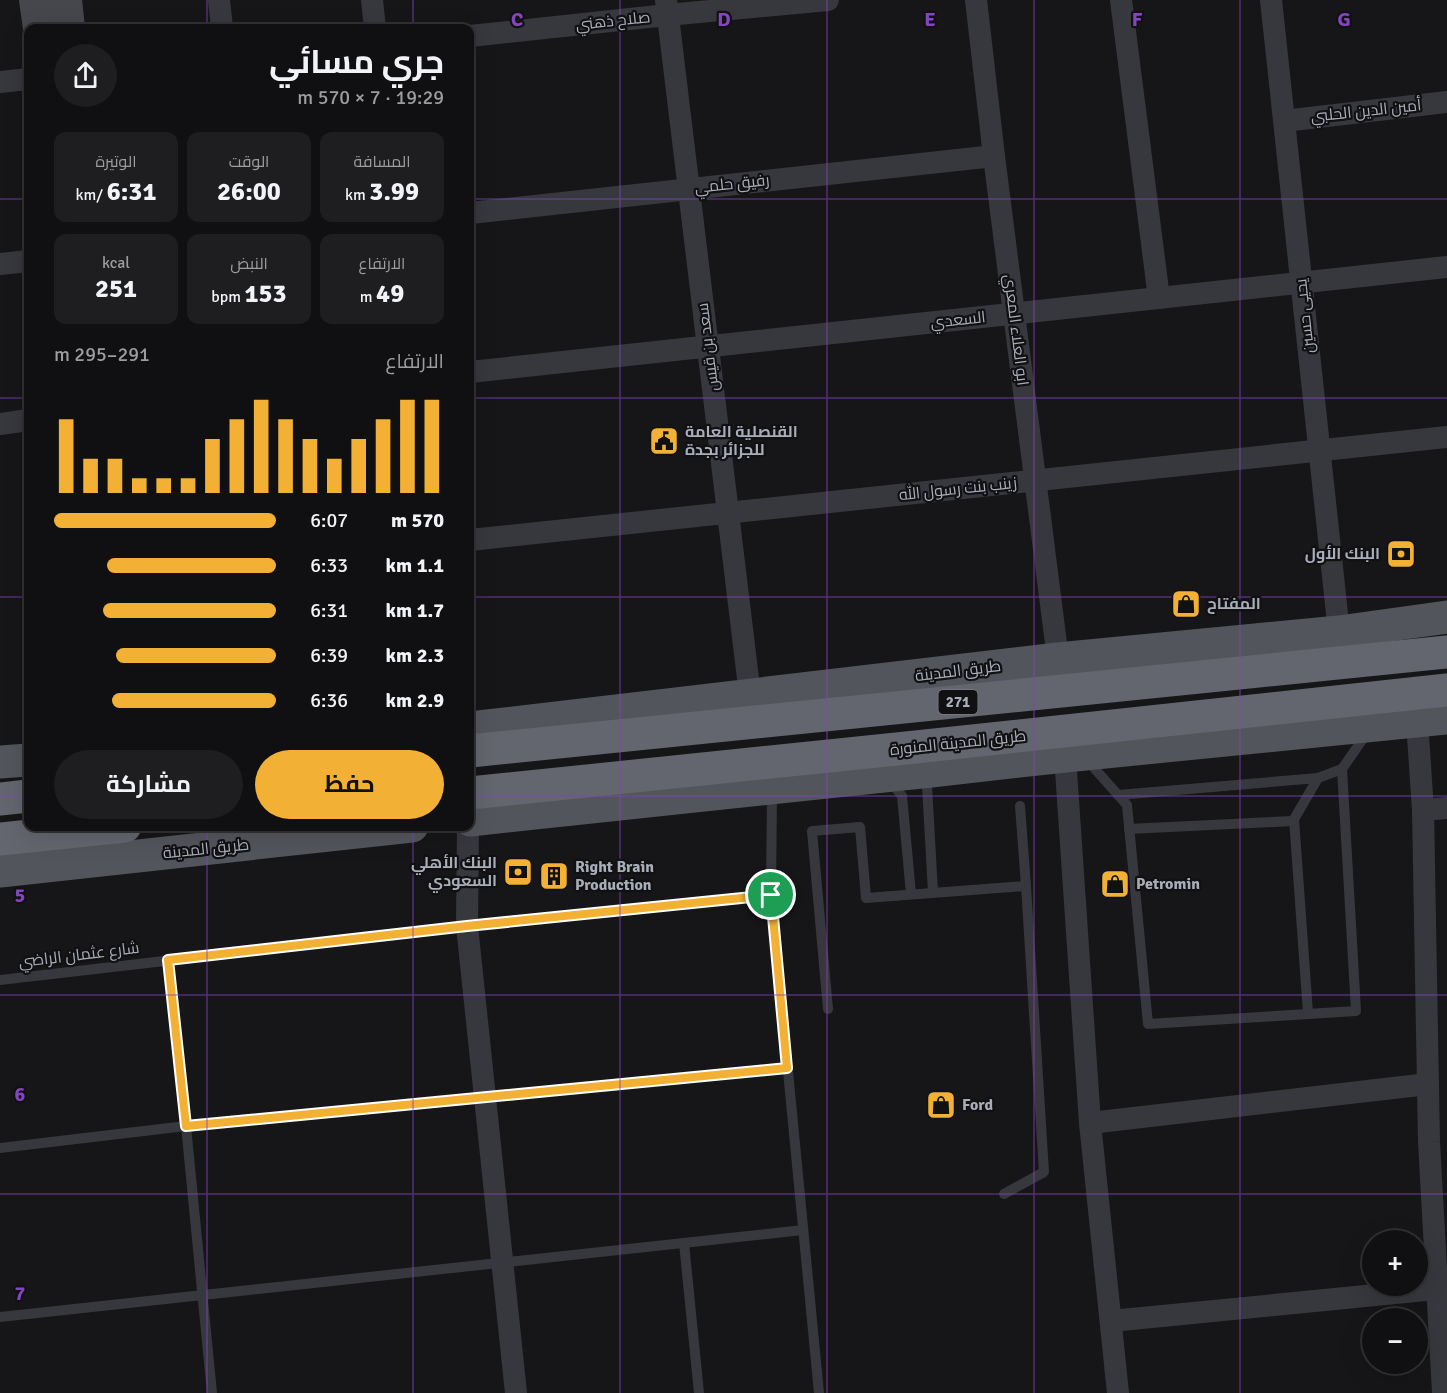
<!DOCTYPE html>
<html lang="ar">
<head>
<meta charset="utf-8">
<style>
	:root { --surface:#101012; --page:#1e1e20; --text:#f1f3f6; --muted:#9c9d9f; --line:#303032; --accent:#f2b134 }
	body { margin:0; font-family:Signika,Cairo,sans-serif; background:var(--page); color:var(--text); direction:rtl; height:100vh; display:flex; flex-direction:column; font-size:22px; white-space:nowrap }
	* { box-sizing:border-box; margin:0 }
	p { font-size:20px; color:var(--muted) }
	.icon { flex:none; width:33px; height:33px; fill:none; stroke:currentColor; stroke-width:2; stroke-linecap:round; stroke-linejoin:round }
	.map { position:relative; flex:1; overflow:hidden; direction:ltr }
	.sheet { position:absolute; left:24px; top:24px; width:450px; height:807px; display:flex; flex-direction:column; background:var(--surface); border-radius:12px; box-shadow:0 6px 24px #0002,0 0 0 2px var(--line); direction:rtl }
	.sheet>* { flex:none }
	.controls { position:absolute; left:1362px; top:1230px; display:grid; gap:12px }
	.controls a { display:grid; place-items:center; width:66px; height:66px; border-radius:50%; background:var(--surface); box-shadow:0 6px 24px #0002,0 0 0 2px var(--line); font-size:30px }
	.pin { position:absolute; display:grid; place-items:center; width:51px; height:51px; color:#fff; margin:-26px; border:3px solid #fff; border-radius:50%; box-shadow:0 2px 6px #0007 }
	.round { display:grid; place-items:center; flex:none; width:63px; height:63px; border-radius:32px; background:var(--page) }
	.summary { display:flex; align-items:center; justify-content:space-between; height:102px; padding:0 30px }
	h1 { font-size:33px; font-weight:700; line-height:45px }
	.figures { display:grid; grid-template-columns:repeat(3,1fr); gap:9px; height:102px; padding:6px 30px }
	.figures div { display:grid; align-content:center; border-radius:12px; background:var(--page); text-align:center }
	.figures b { font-size:26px; font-weight:700 }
	.figures small { font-size:16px; font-weight:400 }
	.figures p { font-size:16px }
	.chart { height:168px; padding:12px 30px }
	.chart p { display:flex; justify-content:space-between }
	.chart svg { width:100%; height:108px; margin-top:6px; stroke:var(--accent); stroke-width:6 }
	.cta { display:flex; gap:12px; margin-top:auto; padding:12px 30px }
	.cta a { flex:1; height:69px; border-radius:36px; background:var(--accent); color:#111; font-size:24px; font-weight:700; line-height:69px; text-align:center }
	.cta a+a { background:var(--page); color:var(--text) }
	ul { padding:0 30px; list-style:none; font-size:20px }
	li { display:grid; grid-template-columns:96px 72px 1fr; align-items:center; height:45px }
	li i { height:15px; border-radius:8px; background:var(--accent) }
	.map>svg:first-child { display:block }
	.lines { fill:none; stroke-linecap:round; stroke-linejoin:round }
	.lane { stroke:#37383d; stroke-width:10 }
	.street { stroke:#37383d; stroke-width:22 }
	.secondary { stroke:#45474d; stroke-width:32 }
	.primary { stroke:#53555c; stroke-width:33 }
	.highway { stroke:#63666e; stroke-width:33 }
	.route-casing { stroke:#fff; stroke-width:12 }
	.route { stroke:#f2b134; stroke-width:8 }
	.grid { fill:none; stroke:#8446be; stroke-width:1.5; stroke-opacity:0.55 }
	.labels { text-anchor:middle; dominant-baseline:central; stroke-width:4.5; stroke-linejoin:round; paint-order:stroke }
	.shield { fill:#111113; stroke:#7b7e86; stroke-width:1.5 }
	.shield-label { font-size:15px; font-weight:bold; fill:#a8adb8 }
	.street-label { font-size:16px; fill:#a8adb8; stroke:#111113 }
	.poi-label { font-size:16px; font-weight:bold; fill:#a8adb8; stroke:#111113; text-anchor:start }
	.grid-label { font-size:20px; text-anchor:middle; font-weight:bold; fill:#8446be; stroke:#111113; stroke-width:4.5; stroke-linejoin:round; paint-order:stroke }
</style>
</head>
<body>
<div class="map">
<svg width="1447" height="1393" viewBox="0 0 1447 1393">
	<rect width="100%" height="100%" fill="#161618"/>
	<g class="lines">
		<!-- lane -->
		<g class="lane">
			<path d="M1086 759 1127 805 1148 1024 1356 1011 1342 769 1367 733"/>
			<path d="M933 778 927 786 933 892"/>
			<path d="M891 782 902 796 911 894"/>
			<path d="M772 791 771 895 819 1393"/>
			<path d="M1118 795 1318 778 1342 769"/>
			<path d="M1294 819 1308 1013"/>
			<path d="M1129 829 1293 821 1318 778"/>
			<path d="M168 961 186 1126 212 1393"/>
			<path d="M0 980 467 926 771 895"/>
			<path d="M828 1009 812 831 860 827 866 898 1026 886 1020 806"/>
			<path d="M0 1148 186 1126 787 1068"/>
			<path d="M1004 1194 1044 1172 1026 886"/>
			<path d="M684 1243 699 1393"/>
			<path d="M0 1317 803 1230"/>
		</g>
		<!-- street -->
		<g class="street">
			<path d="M219 0 222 28"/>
			<path d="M372 0 375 28"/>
			<path d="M666 0 750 695"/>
			<path d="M976 0 994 156 1058 659"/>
			<path d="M1121 0 1159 298"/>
			<path d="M1271 0 1339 632"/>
			<path d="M470 36 667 15 828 0"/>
			<path d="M0 82 28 79"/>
			<path d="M1284 121 1447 102"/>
			<path d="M470 213 994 156"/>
			<path d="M0 264 28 261"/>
			<path d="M470 372 1447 267"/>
			<path d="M0 424 28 420"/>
			<path d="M470 540 1447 437"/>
			<path d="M1417 721 1423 810 1429 1142 1443 1393"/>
			<path d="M1065 756 1090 1123 1118 1393"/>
			<path d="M1423 810 1447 808"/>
			<path d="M468 826 467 926 516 1393"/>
			<path d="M1090 1123 1428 1084"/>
			<path d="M1111 1321 1447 1288"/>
		</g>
		<!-- secondary -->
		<g class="secondary">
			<path d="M35 0 39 28"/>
			<path d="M66 0 69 28"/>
		</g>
		<!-- primary -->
		<g class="primary">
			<path d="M470 728 1058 659 1339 632 1447 617"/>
			<path d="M0 762 28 760"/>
			<path d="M470 820 931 771 1065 756 1447 718"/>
			<path d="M0 871 412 826"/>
		</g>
		<!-- highway -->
		<g class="highway">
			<path d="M470 751 1447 652"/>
			<path d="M470 793 897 749 1447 690"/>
			<path d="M0 799 28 796"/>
			<path d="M0 839 125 826"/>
		</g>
	</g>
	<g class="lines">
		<!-- route casing -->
		<g class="route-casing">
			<path id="route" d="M771 895 787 1068 186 1126 168 960 467 926Z"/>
		</g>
		<!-- route -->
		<use href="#route" class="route"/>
	</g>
	<!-- grid -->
	<path class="grid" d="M207 0V28M413 0V28M620 0V1393M827 0V1393M1034 0V1393M1240 0V1393M0 199H28M470 199H1447M0 398H28M470 398H1447M0 597H28M470 597H1447M0 796H28M470 796H1447M207 826V1393M413 826V1393M0 995H1447M0 1194H1447"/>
	<!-- icons -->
	<defs>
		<g id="civic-square" transform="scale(1.5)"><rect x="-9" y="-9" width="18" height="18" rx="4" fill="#f2b134" stroke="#111113"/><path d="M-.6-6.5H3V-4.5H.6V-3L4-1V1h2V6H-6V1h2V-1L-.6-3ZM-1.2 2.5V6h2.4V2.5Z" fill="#111"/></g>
		<g id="bank-square" transform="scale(1.5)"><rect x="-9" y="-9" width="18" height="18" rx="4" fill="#f2b134" stroke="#111113"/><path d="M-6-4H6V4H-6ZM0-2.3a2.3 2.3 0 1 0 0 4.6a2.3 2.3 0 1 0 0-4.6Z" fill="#111"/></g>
		<g id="shop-square" transform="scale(1.5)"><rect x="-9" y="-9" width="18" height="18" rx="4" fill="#f2b134" stroke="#111113"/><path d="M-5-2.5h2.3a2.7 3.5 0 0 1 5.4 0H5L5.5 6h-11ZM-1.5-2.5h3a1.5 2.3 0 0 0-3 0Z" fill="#111"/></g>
		<g id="building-square" transform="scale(1.5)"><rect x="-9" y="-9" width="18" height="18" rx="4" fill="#f2b134" stroke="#111113"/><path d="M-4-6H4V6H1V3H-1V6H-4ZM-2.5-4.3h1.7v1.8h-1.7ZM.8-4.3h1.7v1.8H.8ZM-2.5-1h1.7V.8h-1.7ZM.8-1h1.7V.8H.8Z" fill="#111"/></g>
	</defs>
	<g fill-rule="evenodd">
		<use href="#civic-square" x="664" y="441"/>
		<use href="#bank-square" x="1401" y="554"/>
		<use href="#shop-square" x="1186" y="604"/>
		<use href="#bank-square" x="518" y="872"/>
		<use href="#building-square" x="554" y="876"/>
		<use href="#shop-square" x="1115" y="884"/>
		<use href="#shop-square" x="941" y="1105"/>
	</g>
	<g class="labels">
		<!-- shield labels -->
		<rect class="shield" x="938.5" y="690" width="39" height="24" rx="4.5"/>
		<g class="shield-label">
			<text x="958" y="702">271</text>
		</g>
		<!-- street labels -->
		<g class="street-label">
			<text transform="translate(613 21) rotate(-6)">صلاح ذهني</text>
			<text transform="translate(1366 111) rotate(-6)">أمين الدين الحلبي</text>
			<text transform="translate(732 184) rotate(-6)">رفيق حلمي</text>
			<text transform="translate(1305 316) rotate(-96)">يحيى حسين</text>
			<text transform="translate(958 320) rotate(-6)">السعدي</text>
			<text transform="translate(1016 330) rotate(83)">ابو العلاء المعري</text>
			<text transform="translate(708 347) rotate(-97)">سعد بن قيس</text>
			<text transform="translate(958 489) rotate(-6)">زينب بنت رسول الله</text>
			<text transform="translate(958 671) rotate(-7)">طريق المدينة</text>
			<text transform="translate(958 743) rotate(-6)">طريق المدينة المنورة</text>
			<text transform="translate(206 849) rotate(-6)">طريق المدينة</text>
			<text transform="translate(79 955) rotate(-7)">شارع عثمان الراضي</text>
		</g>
		<!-- poi labels -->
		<g class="poi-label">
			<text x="685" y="432">القنصلية العامة<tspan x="685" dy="18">للجزائر بجدة</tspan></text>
			<text x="1380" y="554" text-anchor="end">البنك الأول</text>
			<text x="1207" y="604">المفتاح</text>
			<text x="497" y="863" text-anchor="end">البنك الأهلي<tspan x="497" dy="18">السعودي</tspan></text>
			<text x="575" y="867">Right Brain<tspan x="575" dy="18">Production</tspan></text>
			<text x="1136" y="884">Petromin</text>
			<text x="962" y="1105">Ford</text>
		</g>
	</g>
	<g class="grid-label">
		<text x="517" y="26">C</text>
		<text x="724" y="26">D</text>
		<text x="930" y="26">E</text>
		<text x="1137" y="26">F</text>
		<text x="1344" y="26">G</text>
		<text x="20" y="902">5</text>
		<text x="20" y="1101">6</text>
		<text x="20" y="1300">7</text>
	</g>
</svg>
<div class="controls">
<a>+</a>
<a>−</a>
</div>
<div class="pin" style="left:771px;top:895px;background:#1e9e55"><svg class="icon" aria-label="arrive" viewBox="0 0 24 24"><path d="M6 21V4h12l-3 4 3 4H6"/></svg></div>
<section class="sheet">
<div class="summary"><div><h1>جري مسائي</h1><p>19:29 · 7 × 570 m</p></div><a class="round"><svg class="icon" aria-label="share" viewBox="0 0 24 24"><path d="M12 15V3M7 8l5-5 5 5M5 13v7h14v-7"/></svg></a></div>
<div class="figures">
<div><p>المسافة</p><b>3.99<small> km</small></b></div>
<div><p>الوقت</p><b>26:00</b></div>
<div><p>الوتيرة</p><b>6:31<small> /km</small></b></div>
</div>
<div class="figures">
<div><p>الارتفاع</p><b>49<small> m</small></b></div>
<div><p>النبض</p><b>153<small> bpm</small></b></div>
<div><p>kcal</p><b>251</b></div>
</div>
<div class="chart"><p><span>الارتفاع</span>291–295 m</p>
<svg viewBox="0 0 160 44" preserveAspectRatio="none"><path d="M5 44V14M15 44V30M25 44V30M35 44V38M45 44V38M55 44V38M65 44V22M75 44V14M85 44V6M95 44V14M105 44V22M115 44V30M125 44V22M135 44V14M145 44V6M155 44V6"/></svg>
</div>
<ul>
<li><b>570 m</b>6:07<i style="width:100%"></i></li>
<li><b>1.1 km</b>6:33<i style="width:76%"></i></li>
<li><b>1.7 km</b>6:31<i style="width:78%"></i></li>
<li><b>2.3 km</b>6:39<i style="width:72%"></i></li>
<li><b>2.9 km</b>6:36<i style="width:74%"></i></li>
</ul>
<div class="cta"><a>حفظ</a><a>مشاركة</a></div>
</section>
</div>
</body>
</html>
